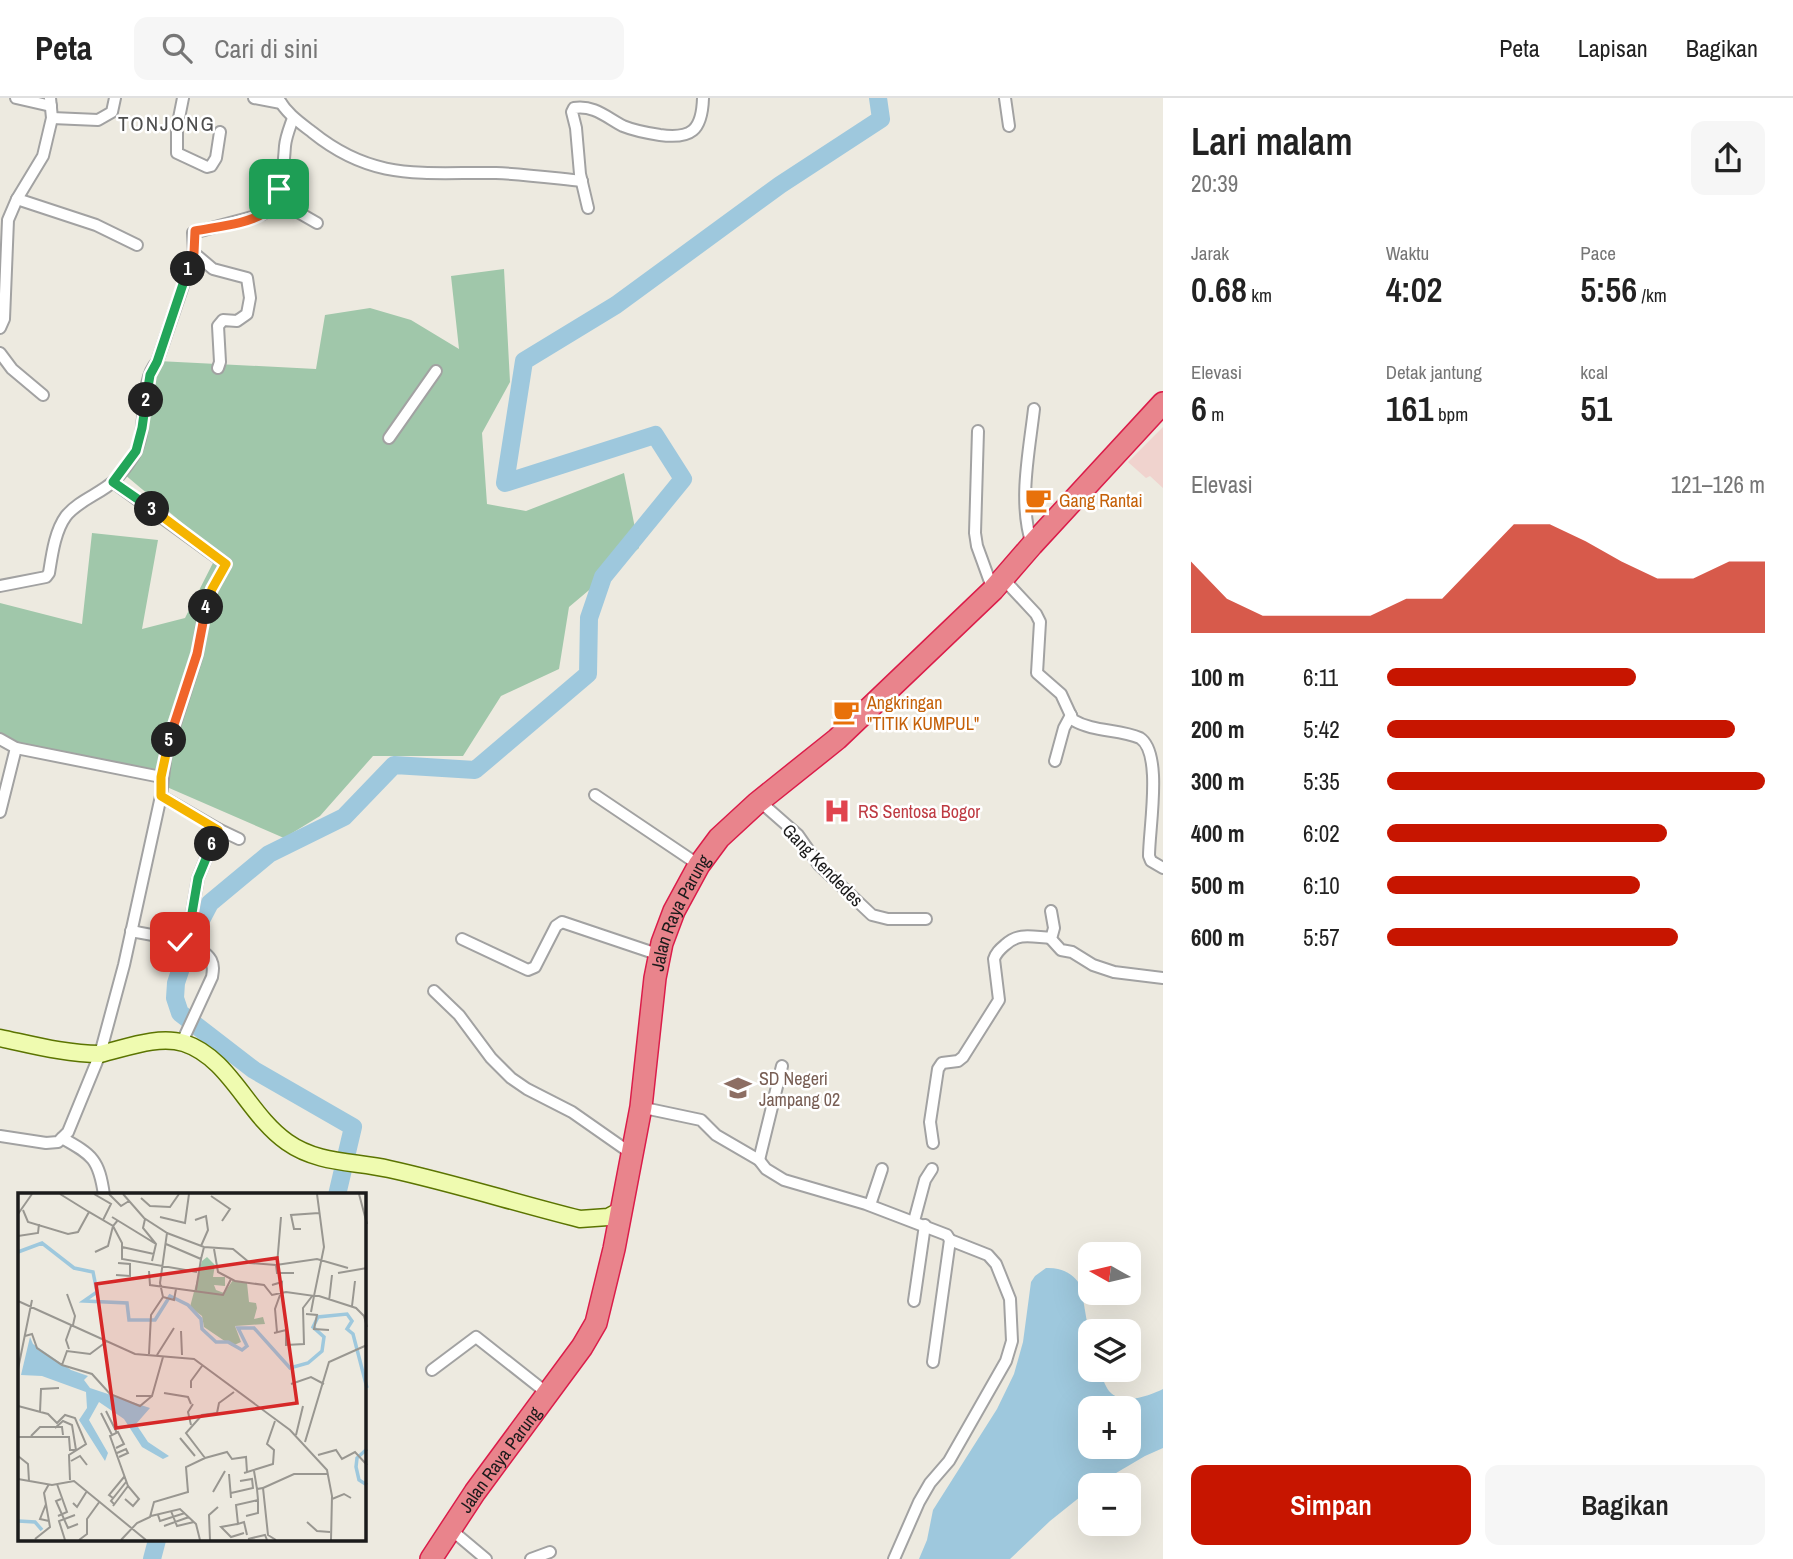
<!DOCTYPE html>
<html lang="id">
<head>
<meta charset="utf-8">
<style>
	:root { --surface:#fff; --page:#f6f6f6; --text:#222; --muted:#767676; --line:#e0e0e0; --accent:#c71500 }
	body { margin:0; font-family:"Archivo Narrow",sans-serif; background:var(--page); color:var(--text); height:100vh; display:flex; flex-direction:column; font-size:26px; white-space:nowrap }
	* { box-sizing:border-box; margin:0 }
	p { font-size:23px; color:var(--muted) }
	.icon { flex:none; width:38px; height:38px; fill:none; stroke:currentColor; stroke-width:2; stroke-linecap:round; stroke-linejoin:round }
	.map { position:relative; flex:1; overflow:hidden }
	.side { display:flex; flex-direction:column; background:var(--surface); width:630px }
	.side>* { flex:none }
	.needle { width:46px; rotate:278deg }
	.buttons { position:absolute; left:1078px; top:1144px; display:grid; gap:14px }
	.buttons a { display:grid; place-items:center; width:63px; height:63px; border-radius:14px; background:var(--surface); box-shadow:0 7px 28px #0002; font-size:35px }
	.pin { position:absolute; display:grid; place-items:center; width:60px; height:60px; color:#fff; margin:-30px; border-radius:14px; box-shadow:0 4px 10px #0006 }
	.km { position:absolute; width:35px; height:35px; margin:-18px; border-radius:50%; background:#222; color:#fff; font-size:19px; line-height:35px; text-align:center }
	.round { display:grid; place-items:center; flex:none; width:74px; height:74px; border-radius:14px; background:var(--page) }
	.summary { display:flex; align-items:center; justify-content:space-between; height:119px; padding:0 28px }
	h1 { font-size:38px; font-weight:600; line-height:52px }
	.figures { display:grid; grid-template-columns:repeat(3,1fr); gap:10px; height:119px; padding:7px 28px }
	.figures div { display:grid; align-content:center }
	.figures b { font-size:35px; font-weight:600 }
	.figures small { font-size:19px; font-weight:400 }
	.figures p { font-size:19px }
	.chart { height:196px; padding:14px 28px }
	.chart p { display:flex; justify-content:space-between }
	.chart svg { width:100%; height:126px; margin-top:7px; fill:var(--accent); opacity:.7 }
	.cta { display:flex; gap:14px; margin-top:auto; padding:14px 28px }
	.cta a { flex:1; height:80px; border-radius:14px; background:var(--accent); color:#fff; font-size:28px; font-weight:600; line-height:80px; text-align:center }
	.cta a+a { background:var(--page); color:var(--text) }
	ul { padding:0 28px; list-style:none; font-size:23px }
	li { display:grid; grid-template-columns:112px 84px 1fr; align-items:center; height:52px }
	li i { height:18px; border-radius:9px; background:var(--accent) }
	header { display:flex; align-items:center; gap:42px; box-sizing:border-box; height:98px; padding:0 35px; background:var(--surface); border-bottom:2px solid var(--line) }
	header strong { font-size:33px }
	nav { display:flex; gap:38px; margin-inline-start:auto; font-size:24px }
	.search { width:490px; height:63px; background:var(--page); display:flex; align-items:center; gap:18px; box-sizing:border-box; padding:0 24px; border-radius:14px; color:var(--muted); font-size:26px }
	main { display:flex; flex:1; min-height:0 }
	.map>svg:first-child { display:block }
	.commercial { fill:#f0d3ce }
	.cemetery { fill:#a0c7aa }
	.water { fill:#9ec8dd; fill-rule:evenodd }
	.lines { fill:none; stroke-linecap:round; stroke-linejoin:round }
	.river { stroke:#9ec8dd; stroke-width:18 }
	.street-casing { stroke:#a2a2a2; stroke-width:14 }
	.secondary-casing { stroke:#5b7401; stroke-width:19 }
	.highway-casing { stroke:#db1d4a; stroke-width:24 }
	.street { stroke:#fff; stroke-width:10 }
	.secondary { stroke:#effbb0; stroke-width:16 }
	.highway { stroke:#e9848c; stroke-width:21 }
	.split-1-casing { stroke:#fff; stroke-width:14 }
	.split-2-casing { stroke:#fff; stroke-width:14 }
	.split-3-casing { stroke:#fff; stroke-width:14 }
	.split-4-casing { stroke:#fff; stroke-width:14 }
	.split-5-casing { stroke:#fff; stroke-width:14 }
	.split-6-casing { stroke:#fff; stroke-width:14 }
	.split-7-casing { stroke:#fff; stroke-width:14 }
	.split-1 { stroke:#f0652b; stroke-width:9 }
	.split-2 { stroke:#22a559; stroke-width:9 }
	.split-3 { stroke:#22a559; stroke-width:9 }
	.split-4 { stroke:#f5b400; stroke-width:9 }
	.split-5 { stroke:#f0652b; stroke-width:9 }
	.split-6 { stroke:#f5b400; stroke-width:9 }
	.split-7 { stroke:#22a559; stroke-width:9 }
	.labels { text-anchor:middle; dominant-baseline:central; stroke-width:5; stroke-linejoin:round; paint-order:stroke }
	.food-label { font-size:18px; fill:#c56008; stroke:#fff; text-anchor:start }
	.health-label { font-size:18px; fill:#be3a42; stroke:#fff; text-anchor:start }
	.street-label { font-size:18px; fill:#1b1b1b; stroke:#fff }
	.education-label { font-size:18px; fill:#785e54; stroke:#fff; text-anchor:start }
	.quarter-label { font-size:21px; letter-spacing:2px; fill:#4e4e4e; stroke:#fff }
	.inset-river { fill:none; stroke:#9ec8dd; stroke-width:3.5 }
	.inset-road { fill:none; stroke:#999791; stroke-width:2 }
	.view { fill:#d62828; fill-opacity:0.15; stroke:#d62828; stroke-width:3.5 }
	.inset-edge { fill:none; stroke:#1b1b1b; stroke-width:3.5 }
</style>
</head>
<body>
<header>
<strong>Peta</strong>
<div class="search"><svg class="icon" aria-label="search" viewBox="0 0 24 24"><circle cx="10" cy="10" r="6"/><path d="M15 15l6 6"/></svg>Cari di sini</div>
<nav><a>Peta</a><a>Lapisan</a><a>Bagikan</a></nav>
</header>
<main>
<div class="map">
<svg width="1163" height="1461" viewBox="0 0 1163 1461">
	<rect width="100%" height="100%" fill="#edeae0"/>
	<!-- commercial -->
	<path class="commercial" d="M1163 329V390L1150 378 1146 380 1128 364Z"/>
	<!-- cemetery -->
	<path class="cemetery" d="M504 171 510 284 482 335 487 406 526 413 624 375 639 450 569 509 559 571 501 598 463 658H373L320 718 284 740 153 683 12 646 0 637V505L82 526 92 435 158 442 142 531 185 520 218 455 124 376 148 309 158 263 316 271 325 217 370 210 411 222 459 251 451 178Z"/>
	<!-- water -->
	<path class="water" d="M1046 1170C1061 1169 1075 1176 1081 1189L1090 1242V1272H1100C1102 1279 1105 1288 1109 1293 1122 1308 1149 1298 1163 1291V1350L1145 1358 1094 1388H1090V1391L1050 1423 1010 1461H919L927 1442 933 1412 997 1311 1014 1276 1023 1244 1031 1184 1035 1178ZM1090 1311H1129V1349H1090Z"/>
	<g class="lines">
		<!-- river -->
		<g class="river">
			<path d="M337 1097 353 1029 254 972 180 915 175 900 176 885 190 843 210 805 269 756 344 719 394 667 475 672 588 576 589 520 603 479 683 381 655 337 505 385 524 263 616 207 780 87 881 21 878 0"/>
			<path d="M152 1461 157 1442"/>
		</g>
		<!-- street casing -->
		<g class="street-casing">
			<g id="street">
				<path d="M16 0 51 8"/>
				<path d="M183 0 177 30V55L207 69 211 68 216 60 220 34"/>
				<path d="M254 0 281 5"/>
				<path d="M278 0C286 15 299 24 312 34 374 84 422 74 496 75 524 76 553 80 582 83"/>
				<path d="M1005 0 1009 28"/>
				<path d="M52 20 98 22 112 14 115 0"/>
				<path d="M17 101 96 127 137 147"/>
				<path d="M275 101 317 125"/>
				<path d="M588 110 580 76 576 30 572 14 574 10C594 7 606 19 623 28 635 33 647 35 660 37 691 41 702 33 703 0"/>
				<path d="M194 155 213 171 247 180 250 200 247 216 237 223 223 222 218 228 220 264 218 270"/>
				<path d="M0 230 4 221 8 122 17 101 43 58 52 20 50 0"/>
				<path d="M0 255 12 271 43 297"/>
				<path d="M978 333 975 435 977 448 993 492"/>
				<path d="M389 340 436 273"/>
				<path d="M1032 447C1018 404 1029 355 1034 311"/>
				<path d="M1009 487 1036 516 1040 524 1037 575 1061 596 1073 622C1093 634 1119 631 1140 640 1163 655 1149 730 1149 758L1151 763 1163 770"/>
				<path d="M0 488 46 479 49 475C52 456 55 433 66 418 79 402 100 396 114 383 121 376 129 365 134 357 149 331 138 285 157 264L194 155 193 135 263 116C283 97 283 73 285 48 286 38 290 29 293 20"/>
				<path d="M0 641 16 650 161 679"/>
				<path d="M1055 663 1064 630 1071 617"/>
				<path d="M595 697 699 767"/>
				<path d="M161 698 218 731 239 741"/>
				<path d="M765 708 798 737 819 767 872 817 888 821H926"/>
				<path d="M0 714 16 650"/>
				<path d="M1051 813 1054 830 1051 841 1061 852 1072 854 1093 867 1114 874 1163 880"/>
				<path d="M131 833C151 837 200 843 211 862 214 868 213 873 212 879L182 944"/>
				<path d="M462 841 528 872 535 869 556 828 562 824 660 857"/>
				<path d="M178 843 191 821 198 780 218 731"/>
				<path d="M434 893 459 917 491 960 511 980 527 991 572 1014 632 1056"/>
				<path d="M649 1011 701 1022 716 1037 759 1062 766 1071 784 1082 866 1106 947 1137 950 1142 933 1264"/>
				<path d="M0 1038 46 1045 58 1044 68 1034 100 956 124 867 161 698 166 654 197 557 204 517 212 491 226 466 113 384"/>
				<path d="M62 1040C93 1057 99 1062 104 1097"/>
				<path d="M933 1045 930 1024 938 971 942 965 958 963 963 959 999 902 994 861C996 855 999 852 1005 847 1019 834 1032 839 1051 840"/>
				<path d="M759 1062 782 968"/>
				<path d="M870 1107 882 1071"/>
				<path d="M914 1123 925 1082 932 1071"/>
				<path d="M914 1203 925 1127"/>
				<path d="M432 1272 476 1239 547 1295"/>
				<path d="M455 1435 486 1461"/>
				<path d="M531 1461 550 1454"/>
				<path d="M894 1461 919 1404 930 1385 949 1363 1006 1263 1012 1243 1010 1201 996 1166 988 1157 950 1142"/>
			</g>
		</g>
		<!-- secondary casing -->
		<g class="secondary-casing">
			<path id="secondary" d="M0 940C33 947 66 956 100 956 126 950 158 937 184 945 230 960 248 1017 287 1044 318 1066 354 1063 389 1071 453 1085 516 1105 580 1121L608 1119 621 1112"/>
		</g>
		<!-- highway casing -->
		<g class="highway-casing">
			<g id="highway">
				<path id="s1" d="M431 1461 475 1394 582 1249 596 1225 614 1151 641 1009 655 880 662 845 674 813 699 767 719 740 757 705 837 641 993 492 1032 447 1163 305"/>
			</g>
		</g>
		<!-- street -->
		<use href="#street" class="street"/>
		<!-- secondary -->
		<use href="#secondary" class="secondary"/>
		<!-- highway -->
		<use href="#highway" class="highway"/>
	</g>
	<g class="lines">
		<!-- split-1 casing -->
		<g class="split-1-casing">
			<path id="split-1" d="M188 171 194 155 195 133C214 129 248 126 264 115 272 109 275 100 279 91"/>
		</g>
		<!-- split-2 casing -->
		<g class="split-2-casing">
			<path id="split-2" d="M146 302 150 277 157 264 188 171"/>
		</g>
		<!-- split-3 casing -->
		<g class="split-3-casing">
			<path id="split-3" d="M146 302 142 330 136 353 113 384 152 411"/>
		</g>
		<!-- split-4 casing -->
		<g class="split-4-casing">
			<path id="split-4" d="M152 411 226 466 212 491 206 509"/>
		</g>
		<!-- split-5 casing -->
		<g class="split-5-casing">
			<path id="split-5" d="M169 642 197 556 206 509"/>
		</g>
		<!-- split-6 casing -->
		<g class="split-6-casing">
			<path id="split-6" d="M169 642 161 679V698L218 732 212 746"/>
		</g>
		<!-- split-7 casing -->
		<g class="split-7-casing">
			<path id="split-7" d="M180 844 191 821 198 780 212 746"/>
		</g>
		<!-- split-1 -->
		<use href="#split-1" class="split-1"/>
		<!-- split-2 -->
		<use href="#split-2" class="split-2"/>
		<!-- split-3 -->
		<use href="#split-3" class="split-3"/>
		<!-- split-4 -->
		<use href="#split-4" class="split-4"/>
		<!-- split-5 -->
		<use href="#split-5" class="split-5"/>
		<!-- split-6 -->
		<use href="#split-6" class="split-6"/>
		<!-- split-7 -->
		<use href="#split-7" class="split-7"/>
	</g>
	<!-- icons -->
	<defs>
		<g id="cafe-bare" transform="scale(2.1)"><path d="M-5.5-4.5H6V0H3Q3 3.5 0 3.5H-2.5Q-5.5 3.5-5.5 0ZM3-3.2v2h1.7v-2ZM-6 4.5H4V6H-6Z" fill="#e8710a" stroke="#fff" stroke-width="2.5" paint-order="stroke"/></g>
		<g id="hospital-bare" transform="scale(2.1)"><path d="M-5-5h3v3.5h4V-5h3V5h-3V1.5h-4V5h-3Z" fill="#e0444e" stroke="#fff" stroke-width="2.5" paint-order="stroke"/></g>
		<g id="school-bare" transform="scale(2.1)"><path d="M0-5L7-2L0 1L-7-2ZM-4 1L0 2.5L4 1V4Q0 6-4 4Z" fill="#8d6e63" stroke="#fff" stroke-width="2.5" paint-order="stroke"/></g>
	</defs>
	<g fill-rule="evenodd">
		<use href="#cafe-bare" x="1038" y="402"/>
		<use href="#cafe-bare" x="846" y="614"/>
		<use href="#hospital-bare" x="837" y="713"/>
		<use href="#school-bare" x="738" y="990"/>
	</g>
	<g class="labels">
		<!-- food labels -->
		<g class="food-label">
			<text x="1059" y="402">Gang Rantai</text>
			<text x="867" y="604">Angkringan<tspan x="867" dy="21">"TITIK KUMPUL"</tspan></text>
		</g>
		<!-- health labels -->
		<g class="health-label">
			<text x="858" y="713">RS Sentosa Bogor</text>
		</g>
		<!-- street labels -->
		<g class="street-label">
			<text transform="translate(823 767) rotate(46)">Gang Kendedes</text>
			<text stroke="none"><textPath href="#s1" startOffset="709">Jalan Raya Parung</textPath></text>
			<text stroke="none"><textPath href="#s1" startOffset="121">Jalan Raya Parung</textPath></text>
		</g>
		<!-- education labels -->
		<g class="education-label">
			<text x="759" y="980">SD Negeri<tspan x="759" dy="21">Jampang 02</tspan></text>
		</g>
		<!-- quarter labels -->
		<g class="quarter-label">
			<text x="167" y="25">TONJONG</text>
		</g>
	</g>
	<!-- overview -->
	<g transform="translate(18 1095)">
		<rect width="348" height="348" fill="#edeae0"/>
		<path d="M189 64 197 72 195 84H207V93L196 92 198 97 206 100 215 87 229 90 231 109 238 110 239 115 236 126 245 124 247 131 217 133 223 149 214 153 186 134 184 123 172 114 184 68Z" fill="#a0c7aa"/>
		<path d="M12 144 15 151 53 177 70 183 66 187 72 195 132 215 118 231 130 249 151 263 145 266 124 254 106 226 81 209 71 227 90 260 87 268 61 227 69 215 68 199 24 183 3 182Z" fill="#9ec8dd"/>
		<path class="inset-river" d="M0 59 24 50 56 75 75 79 79 99 66 108 109 110 111 127H137L152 103 170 112 183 126 184 136 198 149H210L224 157 229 153 220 135H236L272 175 290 170 304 158 306 144 295 134 300 124 329 121 334 128 329 136 335 141 349 195M349 256 339 265 338 274 341 287 349 292M0 328 17 329 24 337"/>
		<path class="inset-road" d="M42 1 71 19M76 1 93 11 85 27M91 1 103 13 111 8M105 1 126 25 149 40 142 90 145 104 133 122 131 161M341 1 349 31M193 3 212 16 204 28M123 5 132 13 152 14 161 1M5 17 10 29 50 41 60 39 71 19 95 33 90 53 77 59M0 21 14 1M94 24 138 51 134 68M142 24 167 30 171 1M127 26 125 35 138 51M100 27 95 33 104 50V66L179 79M177 27 188 23 190 37 183 53M283 36H276L273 22 301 20M149 40 186 54 215 56 232 70 258 72 299 66 330 75M0 43 20 40 21 31M148 51 183 66 186 54M104 54 136 61M196 56 200 79 217 88 246 92 254 102 268 99 296 103 306 54 299 1M258 72 259 80H276M259 72 263 24M131 78 132 92 205 102 213 86M320 80 349 75M98 82 112 83V71L100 70M254 92 264 89 263 100M178 97 183 66M49 101 57 123 55 132M145 104 156 107 158 96M0 108 117 161 176 166 272 237 309 277 314 303 313 347M311 108 314 82M334 113 337 88M293 119 296 103H301L338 115 346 123 349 134M288 121 299 122 296 136 311 137M163 138 164 162M259 139 257 116 262 102M256 140 268 137V152L286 151 285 115 295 102M7 143 14 141 19 155 44 172 74 181 92 201 122 213 134 203M51 156 48 147 53 133M139 162 156 135M44 172 49 158 72 161 88 149M0 176 14 107M273 191 293 184 306 191M173 195V188L184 173M146 200 170 204 173 211M118 203H134L145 164M0 213 30 221 39 230 47 222 57 225 68 251 51 262 52 287M88 218 99 240M22 219 23 196 41 195M83 220 94 242M173 232 170 219 175 211M37 235 45 228 54 232 58 257H52L51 244M278 242 285 213M13 243 22 234H44L45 242M0 244H52M162 245 177 263M287 249 311 169 349 152M98 255 106 251 100 239 92 243 110 293 121 306 115 313 107 306M99 260 108 256 110 260 101 264M300 262 318 257 324 266 337 259 349 272M0 263 10 271 11 288M187 265 209 259 214 266 228 264 229 279M53 268 62 263 69 272M236 278 239 296 245 295 250 342 258 347M226 280 255 271 256 257 249 251 257 228M211 281 213 305M0 286 34 292 56 288 128 347M39 291 49 319 40 323M245 295 276 281H309M195 299 207 278M213 300 235 295 234 286 222 288M95 305 91 302 106 284M43 306 38 308 50 335 60 331M314 306 326 301 333 305M55 310 59 314 69 298M28 311 22 326 31 328M96 311 93 308 108 289M95 313 110 293M153 318 159 333 176 329M140 322 142 328 167 320M133 323 162 316 178 331 182 347M228 323 240 320V307M289 329 299 338 312 339M219 331 203 334 213 344 226 340M146 333 171 324M229 342 226 329 220 331 218 312 240 307 239 296M17 346 32 334 26 300 31 291M230 346 247 342 249 347M47 347 41 328 57 322M61 347 69 341V326L82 308M103 347 119 330 132 324 136 309 170 299 168 274 187 265 168 240 184 222 199 220 201 210 216 199M192 347 191 322 200 314"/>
		<path class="view" d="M259 65 279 210 98 235 78 91Z"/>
		<rect width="348" height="348" class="inset-edge"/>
	</g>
</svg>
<div class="buttons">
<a><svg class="needle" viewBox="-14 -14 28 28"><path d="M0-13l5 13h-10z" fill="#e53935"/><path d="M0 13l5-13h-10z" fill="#767676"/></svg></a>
<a><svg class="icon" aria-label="layers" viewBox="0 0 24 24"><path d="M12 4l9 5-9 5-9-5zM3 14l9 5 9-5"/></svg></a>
<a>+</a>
<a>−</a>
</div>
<div class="pin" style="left:279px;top:91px;background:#1e9e55"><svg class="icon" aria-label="arrive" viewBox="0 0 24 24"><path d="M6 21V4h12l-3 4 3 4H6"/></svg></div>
<div class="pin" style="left:180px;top:844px;background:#d93025"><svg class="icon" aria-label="check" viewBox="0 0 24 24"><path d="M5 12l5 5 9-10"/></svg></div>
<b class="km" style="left:188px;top:171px">1</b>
<b class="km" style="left:146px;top:302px">2</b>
<b class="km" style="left:152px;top:411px">3</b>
<b class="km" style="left:206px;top:509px">4</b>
<b class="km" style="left:169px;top:642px">5</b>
<b class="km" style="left:212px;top:746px">6</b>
</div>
<section class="side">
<div class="summary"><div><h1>Lari malam</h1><p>20:39</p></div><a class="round"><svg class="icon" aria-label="share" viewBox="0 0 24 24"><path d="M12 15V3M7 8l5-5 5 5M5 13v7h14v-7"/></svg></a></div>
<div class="figures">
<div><p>Jarak</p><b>0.68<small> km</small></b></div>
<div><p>Waktu</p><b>4:02</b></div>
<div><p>Pace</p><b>5:56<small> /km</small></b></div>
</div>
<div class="figures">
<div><p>Elevasi</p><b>6<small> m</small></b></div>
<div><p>Detak jantung</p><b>161<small> bpm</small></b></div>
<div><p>kcal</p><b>51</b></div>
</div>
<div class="chart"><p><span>Elevasi</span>121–126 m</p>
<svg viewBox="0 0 160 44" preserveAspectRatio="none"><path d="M0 44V19L10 32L20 38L30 38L40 38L50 38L60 32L70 32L80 19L90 6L100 6L110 12L120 19L130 25L140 25L150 19L160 19V44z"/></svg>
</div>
<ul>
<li><b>100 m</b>6:11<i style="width:66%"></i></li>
<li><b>200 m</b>5:42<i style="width:92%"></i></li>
<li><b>300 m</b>5:35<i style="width:100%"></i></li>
<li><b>400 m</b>6:02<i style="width:74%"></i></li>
<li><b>500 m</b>6:10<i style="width:67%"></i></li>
<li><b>600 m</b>5:57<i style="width:77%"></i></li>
</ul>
<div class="cta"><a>Simpan</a><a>Bagikan</a></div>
</section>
</main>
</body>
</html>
